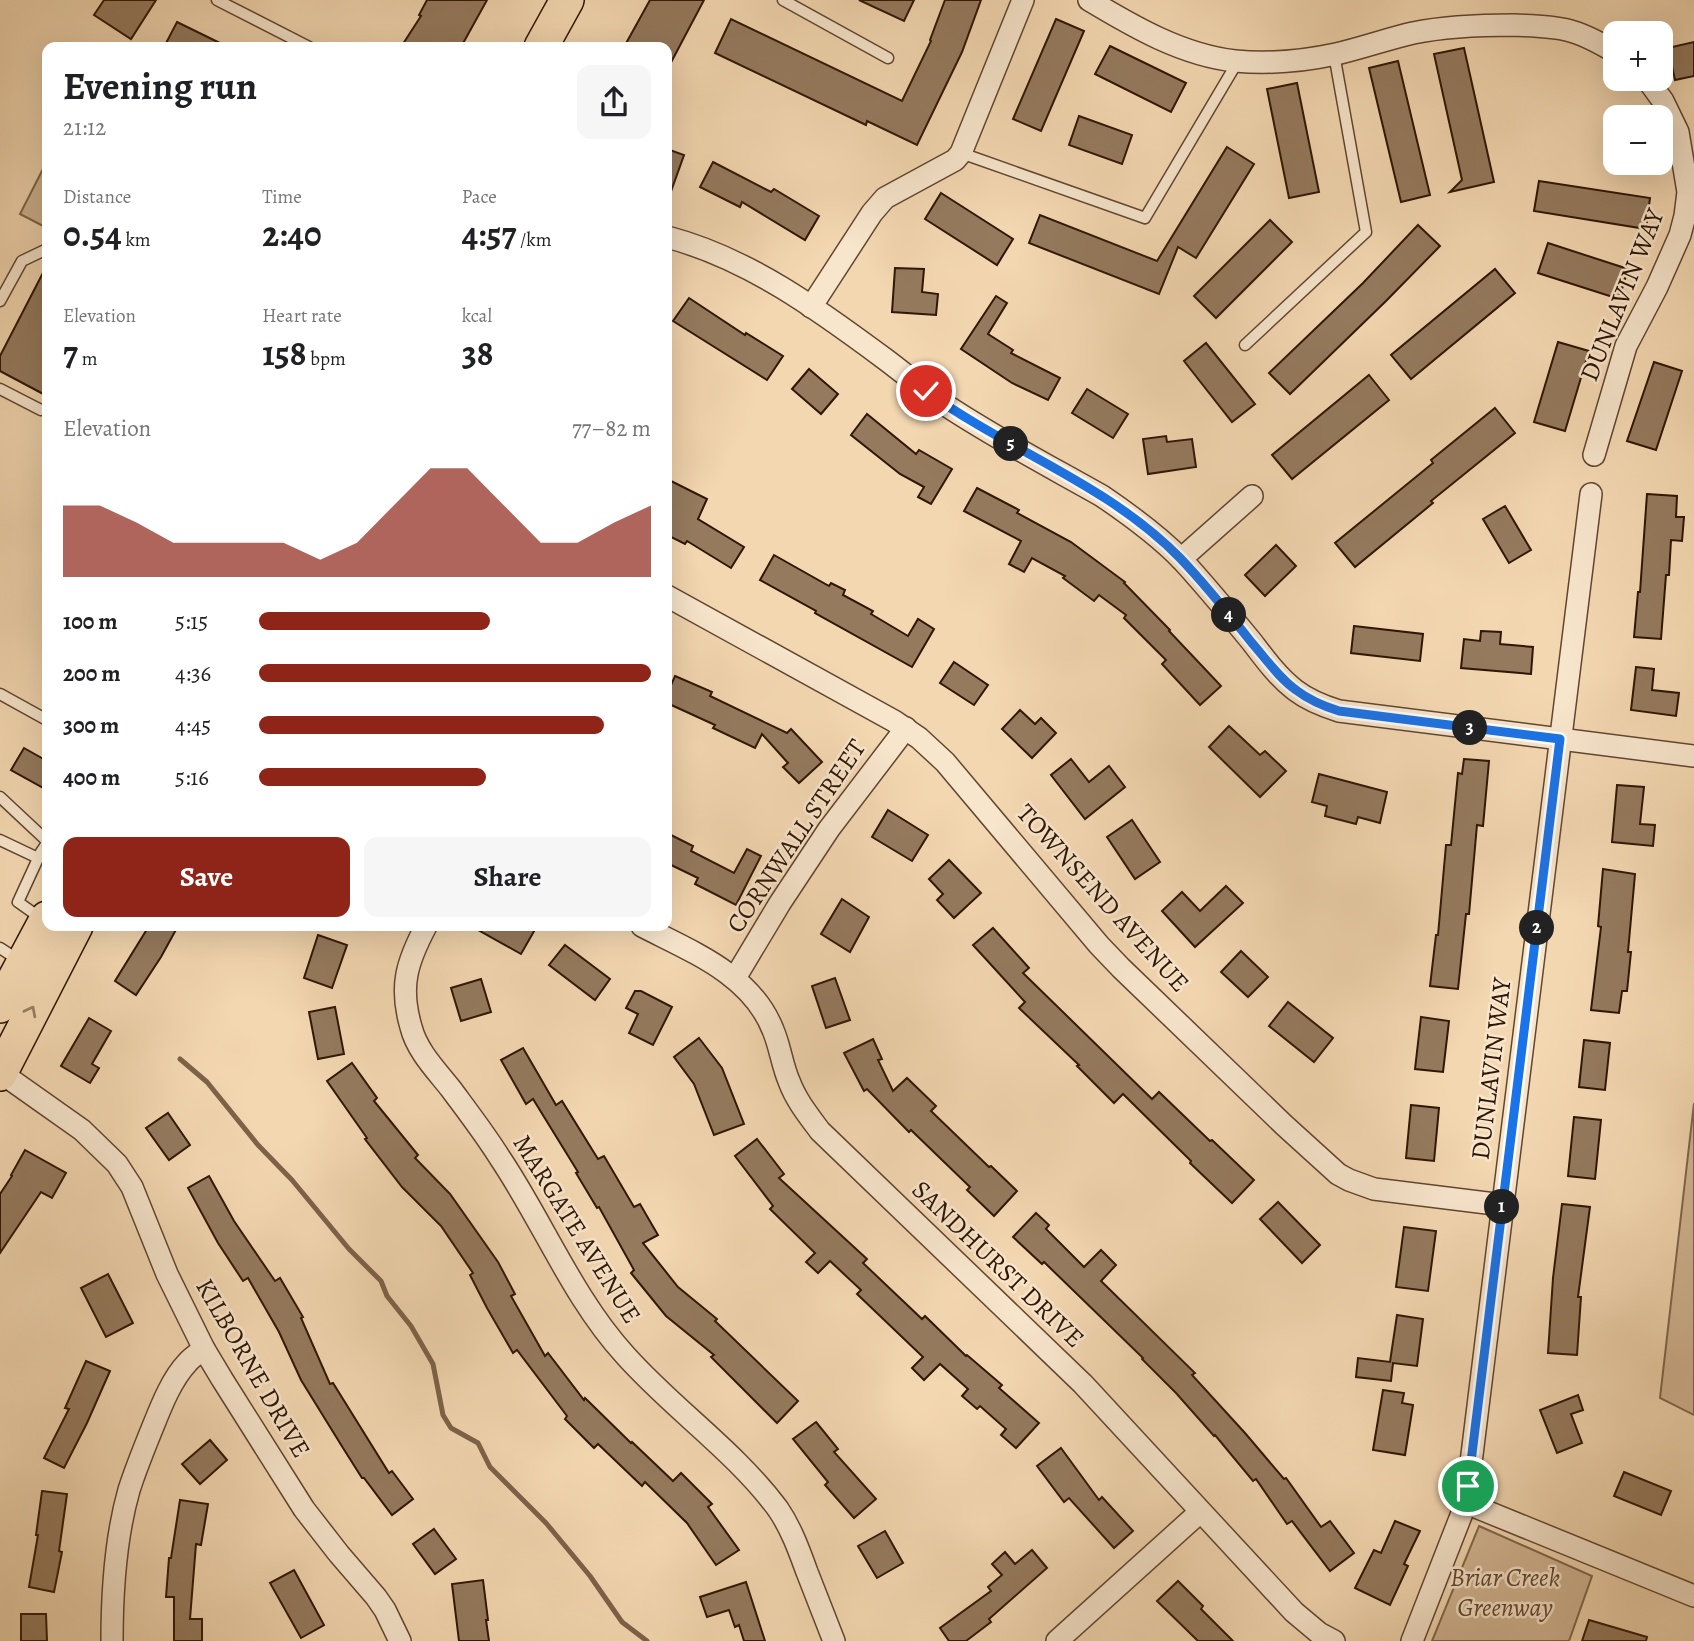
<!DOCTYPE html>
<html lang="en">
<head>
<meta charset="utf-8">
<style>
	:root { --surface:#fff; --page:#f6f6f6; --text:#202124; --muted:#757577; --accent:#8f2418 }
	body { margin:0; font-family:Alegreya,serif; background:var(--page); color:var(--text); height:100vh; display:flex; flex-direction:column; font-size:26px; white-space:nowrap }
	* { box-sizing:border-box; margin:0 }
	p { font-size:23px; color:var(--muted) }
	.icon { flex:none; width:38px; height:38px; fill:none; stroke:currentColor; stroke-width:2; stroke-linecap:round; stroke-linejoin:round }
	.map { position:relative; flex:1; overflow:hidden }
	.drawer { position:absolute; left:42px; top:42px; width:630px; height:889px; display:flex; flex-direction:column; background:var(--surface); border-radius:14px; box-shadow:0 7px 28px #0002 }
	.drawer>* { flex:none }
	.controls { position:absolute; left:1603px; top:21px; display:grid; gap:14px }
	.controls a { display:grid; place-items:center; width:70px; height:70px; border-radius:14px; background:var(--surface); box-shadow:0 7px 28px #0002; font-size:35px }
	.pin { position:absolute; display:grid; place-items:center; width:60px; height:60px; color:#fff; margin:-30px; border:4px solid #fff; border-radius:50%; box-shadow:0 2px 7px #0007 }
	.km { position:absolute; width:35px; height:35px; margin:-18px; border-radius:50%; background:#222; color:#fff; font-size:19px; line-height:35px; text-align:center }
	.round { display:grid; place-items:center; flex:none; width:74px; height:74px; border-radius:14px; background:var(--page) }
	.summary { display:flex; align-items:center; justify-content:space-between; height:119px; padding:0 21px }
	h1 { font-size:38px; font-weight:700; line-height:52px }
	.stats { display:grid; grid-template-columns:repeat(3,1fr); gap:10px; height:119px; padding:7px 21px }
	.stats div { display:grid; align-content:center }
	.stats b { font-size:35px; font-weight:700 }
	.stats small { font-size:19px; font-weight:400 }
	.stats p { font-size:19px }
	.chart { height:196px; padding:14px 21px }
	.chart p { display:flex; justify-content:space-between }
	.chart svg { width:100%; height:126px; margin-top:7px; fill:var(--accent); opacity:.7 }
	.primary-button { display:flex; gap:14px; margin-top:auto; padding:14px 21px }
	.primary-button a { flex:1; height:80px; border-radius:14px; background:var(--accent); color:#fff; font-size:28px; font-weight:700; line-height:80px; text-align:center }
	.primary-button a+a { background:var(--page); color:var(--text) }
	ul { padding:0 21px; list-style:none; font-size:23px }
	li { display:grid; grid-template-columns:112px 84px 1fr; align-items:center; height:52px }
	li i { height:18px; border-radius:9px; background:var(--accent) }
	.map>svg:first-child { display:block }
	.green { fill:#d2b694; stroke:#81664c; stroke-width:2 }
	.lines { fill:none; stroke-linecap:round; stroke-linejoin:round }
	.stream { stroke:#7d6249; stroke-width:5 }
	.building { fill:#957a5e; stroke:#301605; stroke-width:2 }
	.lane-casing { stroke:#614630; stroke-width:13 }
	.street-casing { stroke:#614630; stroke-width:24 }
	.primary-casing { stroke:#301605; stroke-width:36 }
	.lane { stroke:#f7e5cc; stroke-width:10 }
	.street { stroke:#f7e5cc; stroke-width:21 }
	.primary { stroke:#f3d7b1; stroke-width:33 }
	.oneway { stroke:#9b8064 }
	.route-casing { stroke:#fff; stroke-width:14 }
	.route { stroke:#1a73e8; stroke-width:9 }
	.labels { text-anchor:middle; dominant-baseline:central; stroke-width:5; stroke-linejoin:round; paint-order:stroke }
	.street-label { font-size:26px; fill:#301605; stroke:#f7e5cc }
	.park-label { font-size:26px; font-style:italic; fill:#614630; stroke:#f7e5cc }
</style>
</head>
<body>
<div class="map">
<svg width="1694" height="1641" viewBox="0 0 1694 1641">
	<rect width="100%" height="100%" fill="#f3d7b1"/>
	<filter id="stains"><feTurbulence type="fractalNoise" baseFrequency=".00286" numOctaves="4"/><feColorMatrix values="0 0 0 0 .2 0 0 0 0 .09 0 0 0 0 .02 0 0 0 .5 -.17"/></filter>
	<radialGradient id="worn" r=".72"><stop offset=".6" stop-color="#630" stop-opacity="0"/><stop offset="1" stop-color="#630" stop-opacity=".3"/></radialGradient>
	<!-- green -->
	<g class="green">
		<path d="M47 161V228L20 214Z"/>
		<path d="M1694 1103V1415L1660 1398Z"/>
		<path d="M1479 1526 1592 1576 1569 1641H1432Z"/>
	</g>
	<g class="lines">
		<!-- stream -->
		<path class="stream" d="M180 1059 207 1082 258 1145 292 1180 349 1249 381 1281 387 1296 411 1326 433 1364 443 1415 451 1428 478 1443 490 1467 546 1523 590 1576 622 1622 647 1641"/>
	</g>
	<!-- building -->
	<g class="building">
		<path d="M104 0H156L131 39 94 15Z"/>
		<path d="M427 0H487L461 47H401L421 16 419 15Z"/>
		<path d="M650 0H704L667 70V47H624Z"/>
		<path d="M859 0H914L904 21Z"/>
		<path d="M945 0H981L962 52 917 145 867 121 866 125 715 53 731 19 902 101 931 41 930 40Z"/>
		<path d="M1056 19 1084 31 1041 131 1013 119Z"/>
		<path d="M177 22 228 47H164Z"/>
		<path d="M1694 42V76L1675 80 1668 48Z"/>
		<path d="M1110 46 1186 83 1171 112 1095 74Z"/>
		<path d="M1464 48 1494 182 1450 192 1462 180 1434 54Z"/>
		<path d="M1398 61 1430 195 1401 202 1369 68Z"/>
		<path d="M1297 83 1319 192 1289 198 1267 89Z"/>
		<path d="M1079 116 1132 135 1122 164 1069 145Z"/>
		<path d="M1227 147 1254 164 1196 258 1178 247 1159 294 1029 243 1040 215 1157 261Z"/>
		<path d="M667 149 684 155 669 197H667Z"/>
		<path d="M713 162 771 192 774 189 819 216 805 240 742 202 740 207 700 187Z"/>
		<path d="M1539 181 1650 198 1646 229 1534 211Z"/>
		<path d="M941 193 1013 239 997 265 925 219Z"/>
		<path d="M1270 220 1292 242 1216 318 1194 296Z"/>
		<path d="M1418 225 1440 246 1386 301 1290 394 1269 373 1363 283Z"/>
		<path d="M1548 243 1628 269 1619 299 1538 273Z"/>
		<path d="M47 265V396L0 371V356Z"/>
		<path d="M895 268 924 269 922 292 938 294 936 315 892 312Z"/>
		<path d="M1495 269 1515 293 1411 379 1391 355Z"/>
		<path d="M996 296 1007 303 988 334 1013 350 1011 353 1060 378 1048 400 1012 383 961 349Z"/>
		<path d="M689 298 745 335 746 333 783 356 767 380 673 321Z"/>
		<path d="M1558 342 1589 351 1565 431 1534 422Z"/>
		<path d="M1206 343 1255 404 1232 422 1184 361Z"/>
		<path d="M1654 362 1682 371 1656 450 1627 441Z"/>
		<path d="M809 369 838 394 821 414 792 389Z"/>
		<path d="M1369 375 1389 400 1292 479 1272 455Z"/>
		<path d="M1087 389 1128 414 1113 438 1072 413Z"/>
		<path d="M1495 408 1515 433 1431 501 1433 503 1355 567 1335 543 1433 463 1431 460Z"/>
		<path d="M867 414 916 454 919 450 952 469 931 504 918 497 924 487 900 474 851 435Z"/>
		<path d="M1166 436 1167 442 1192 439 1196 467 1148 474 1143 439Z"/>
		<path d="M667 479 707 499 698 519 744 547 731 568 687 541 685 544 667 535Z"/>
		<path d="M977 488 1019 510 1017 513 1071 542 1125 582 1124 583 1170 630 1169 631 1221 686 1200 705 1162 664 1166 660 1124 618 1126 615 1099 595 1094 601 1063 578 1065 576 1032 558 1024 572 1009 564 1021 541 964 511Z"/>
		<path d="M1647 494 1677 496 1676 517H1684L1682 541 1671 540 1669 575H1666L1661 639 1634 637 1638 592H1640Z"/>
		<path d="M1505 506 1531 550 1509 563 1483 519Z"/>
		<path d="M1276 545 1296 566 1265 596 1245 575Z"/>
		<path d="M774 555 829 586 831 583 845 590 843 595 873 611 871 614 908 636 918 619 934 629 912 667 815 613 816 611 760 580Z"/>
		<path d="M1354 626 1423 634 1420 661 1351 653Z"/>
		<path d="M1481 631 1501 632 1500 644 1533 647 1531 674 1461 668 1464 639 1480 641Z"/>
		<path d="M954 662 988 685 974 705 940 683Z"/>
		<path d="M1636 667 1654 669 1652 690 1679 693 1676 716 1631 710Z"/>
		<path d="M675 676 712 692 710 696 787 733 791 729 822 762 799 783 783 767 788 763 762 734 755 748 713 728 715 725 667 703V694Z"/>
		<path d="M1020 710 1035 724 1041 718 1056 733 1032 758 1002 729Z"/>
		<path d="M1229 726 1260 755 1265 751 1286 771 1260 797 1209 747Z"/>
		<path d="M24 748 47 761V790L11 770Z"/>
		<path d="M1071 759 1089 782 1109 766 1125 787 1085 819 1051 775Z"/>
		<path d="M1464 759 1489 761 1483 826 1477 825 1469 914H1466L1458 989 1430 986 1436 935H1438L1446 845H1451L1458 773 1462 774Z"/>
		<path d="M1319 774 1387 792 1380 823 1358 817 1356 824 1325 816 1327 806 1312 802Z"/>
		<path d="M1617 785 1644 787 1640 824 1655 825 1653 846 1612 842Z"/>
		<path d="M888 810 928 835 912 861 872 837Z"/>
		<path d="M1132 820 1160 862 1135 879 1107 837Z"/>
		<path d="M667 833 693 846 691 851 734 873 747 849 761 856 736 905 695 884 698 878 667 863Z"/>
		<path d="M949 860 981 893 954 918 937 900 943 894 929 879Z"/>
		<path d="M1603 869 1635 874 1628 952H1631L1627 991H1622L1619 1013 1591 1010 1601 927 1598 926Z"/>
		<path d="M1226 886 1243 903 1195 947 1162 911 1182 892 1200 911Z"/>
		<path d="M842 899 869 917 850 952 821 934Z"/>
		<path d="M149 926H178L161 957 136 995 115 981Z"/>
		<path d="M471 926H537L521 954Z"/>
		<path d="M993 928 1029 968 1023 973 1152 1099 1159 1092 1210 1141 1212 1140 1254 1180 1232 1203 1190 1163 1191 1161 1123 1094 1114 1103 1077 1066 1079 1065 1019 1008 1025 1002 973 945Z"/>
		<path d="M318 935 347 945 332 988 304 978Z"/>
		<path d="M565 945 610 979 595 1000 549 965Z"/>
		<path d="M1241 951 1268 977 1248 997 1221 972Z"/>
		<path d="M835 978 850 1020 826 1028 812 986Z"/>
		<path d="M481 979 491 1012 461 1021 451 988Z"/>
		<path d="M635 991H641L672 1007 653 1045 629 1033 638 1014 626 1008Z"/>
		<path d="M1288 1002 1333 1038 1314 1062 1269 1026Z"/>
		<path d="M335 1007 344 1054 318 1059 309 1012Z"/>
		<path d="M1421 1017 1449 1021 1443 1072 1415 1069Z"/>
		<path d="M89 1018 111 1031 92 1064 99 1068 90 1083 61 1066Z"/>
		<path d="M699 1038 722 1068 744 1124 714 1135 694 1084 674 1057Z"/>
		<path d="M873 1039 882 1059 878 1060 893 1091 907 1078 936 1106 931 1111 989 1167 991 1166 1017 1191 994 1216 967 1190 970 1187 911 1130 909 1132 867 1089 864 1091 844 1053Z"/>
		<path d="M1584 1040 1610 1043 1605 1090 1579 1087Z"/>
		<path d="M523 1048 556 1105 562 1101 598 1159 604 1156 634 1207 640 1204 658 1235 643 1243 678 1287 717 1319 715 1321 798 1401 777 1423 711 1357 714 1355 666 1316 631 1273 634 1270 599 1207 597 1208 576 1173 578 1172 533 1099 526 1104 501 1060Z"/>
		<path d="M352 1063 377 1098 374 1101 418 1155 415 1158 450 1194 498 1262 515 1294 511 1296 545 1356 548 1353 584 1400 585 1398 631 1443 632 1442 673 1481 681 1473 712 1504 708 1507 739 1550 716 1565 687 1523 645 1482 642 1486 598 1444 594 1448 565 1419 567 1416 517 1350 513 1353 487 1308 470 1275 473 1273 441 1226 402 1187 365 1139 367 1138 327 1081Z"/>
		<path d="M1411 1105 1439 1108 1434 1161 1406 1158Z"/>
		<path d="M168 1113 190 1145 169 1160 146 1128Z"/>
		<path d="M1574 1117 1601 1120 1595 1179 1568 1176Z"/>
		<path d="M757 1139 784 1174 779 1178 867 1259 863 1263 922 1319 925 1316 966 1356 967 1355 1002 1385 999 1388 1039 1423 1016 1448 1001 1435 1006 1429 980 1406 977 1409 962 1396 968 1389 940 1364 924 1380 912 1368 923 1357 857 1294 861 1290 830 1261 818 1273 806 1262 815 1253 770 1209 773 1206 735 1156Z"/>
		<path d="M25 1150 66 1173 52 1198 41 1192 0 1253V1194L12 1176 11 1175Z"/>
		<path d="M209 1176 234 1221 275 1281 280 1278 303 1317 301 1318 330 1384 333 1383 389 1473 392 1471 413 1499 392 1515 364 1478H362L343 1448 301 1380 279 1332 248 1278 243 1281 218 1243 188 1188Z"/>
		<path d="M1278 1202 1320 1245 1302 1263 1260 1219Z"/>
		<path d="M1562 1204 1590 1207 1578 1297H1581L1577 1355 1548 1353 1553 1278Z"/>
		<path d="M1036 1213 1049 1225 1046 1229 1084 1267 1101 1250 1116 1265 1101 1281 1195 1373 1192 1375 1245 1433 1284 1479 1286 1478 1321 1527 1330 1521 1354 1553 1330 1571 1292 1521 1287 1524 1256 1479 1253 1481 1215 1435 1214 1436 1176 1393 1142 1359 1143 1358 1044 1262 1042 1264 1013 1237Z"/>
		<path d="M1404 1227 1436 1231 1428 1291 1396 1287Z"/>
		<path d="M108 1274 133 1323 106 1337 81 1288Z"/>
		<path d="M1397 1315 1423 1319 1417 1366 1393 1363 1391 1381 1356 1377 1358 1358 1390 1362Z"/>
		<path d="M86 1361 110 1371 87 1423 64 1468 44 1458 69 1409 65 1408Z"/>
		<path d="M1383 1390 1404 1393 1402 1403 1413 1405 1405 1455 1373 1450Z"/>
		<path d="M1578 1395 1583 1410 1571 1414 1582 1443 1557 1453 1540 1410Z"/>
		<path d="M816 1422 838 1449 834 1452 876 1499 854 1518 825 1485 828 1482 793 1439Z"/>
		<path d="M210 1440 227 1460 200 1484 182 1464Z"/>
		<path d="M1061 1448 1099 1500 1102 1497 1133 1531 1114 1548 1069 1498 1064 1502 1037 1466Z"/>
		<path d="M1624 1472 1671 1491 1661 1515 1614 1496Z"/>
		<path d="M42 1491 67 1494 59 1551 62 1552 54 1592 29 1587 38 1535H36Z"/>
		<path d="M180 1500 208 1504 201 1545 196 1544 190 1619H202V1641H174V1597H166L169 1558H171Z"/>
		<path d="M1395 1521 1420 1531 1404 1564 1408 1566 1390 1605 1355 1588 1374 1550 1381 1553Z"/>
		<path d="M434 1529 456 1559 435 1574 413 1544Z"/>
		<path d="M885 1531 903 1563 877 1578 858 1546Z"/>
		<path d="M1032 1550 1047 1568 989 1619 991 1622 966 1641H949L940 1628 991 1591 988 1587 1002 1575 992 1564 1005 1552 1015 1564Z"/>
		<path d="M294 1570 324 1625 301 1638 270 1583Z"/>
		<path d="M483 1580 488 1620H486L489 1641H459L452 1584Z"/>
		<path d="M1178 1581 1203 1606 1201 1609 1233 1641H1198L1157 1601Z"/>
		<path d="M746 1582 765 1641H744L739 1625 735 1627 729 1610 707 1617 700 1597Z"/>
		<path d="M21 1614H46L47 1641H21Z"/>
		<path d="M1589 1620 1647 1637 1646 1641H1582Z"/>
	</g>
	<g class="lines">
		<!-- lane casing -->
		<g class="lane-casing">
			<g id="lane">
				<path d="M217 0 309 47"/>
				<path d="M783 0 888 58"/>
				<path d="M961 153 1145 218 1238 61"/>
				<path d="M0 301 22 261 45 250 47 251"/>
				<path d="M1245 345 1366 232 1334 54"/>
				<path d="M0 389 41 410 47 408"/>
				<path d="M0 694 47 720"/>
				<path d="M0 797 47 841"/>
				<path d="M0 840 38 858"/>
				<path d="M42 919 18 902 41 852 47 843"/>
				<path d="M0 948 20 961"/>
			</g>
		</g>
		<!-- street casing -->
		<g class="street-casing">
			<g id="street">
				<path d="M1089 0C1134 27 1182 55 1235 61 1268 64 1304 61 1336 54 1362 48 1387 39 1413 33 1447 26 1480 25 1514 25 1532 26 1550 26 1567 30 1584 34 1600 43 1615 52"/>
				<path d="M667 237C748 258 819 310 885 359 905 374 924 390 944 404 995 438 1049 466 1102 496 1130 515 1158 535 1182 560 1206 586 1229 614 1252 642 1265 659 1278 677 1295 690 1308 700 1323 706 1339 711L1694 756"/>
				<path d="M811 307 872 213 885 198 955 160 961 153 1023 0"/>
				<path d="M1594 455 1626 346 1657 287 1680 235 1685 216 1688 192 1678 132 1663 101 1647 79"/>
				<path d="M1181 559 1252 496"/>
				<path d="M667 596 894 721 919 738 945 762 1099 945 1121 968 1284 1125 1338 1174 1349 1180 1374 1189 1503 1205"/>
				<path d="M426 926C407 962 399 986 411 1027 417 1051 436 1070 451 1089 468 1112 485 1134 500 1158 543 1222 573 1298 625 1355 673 1409 735 1451 778 1509 791 1528 799 1550 807 1572 816 1595 825 1618 834 1641"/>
				<path d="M642 926C692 952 751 974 773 1030 780 1046 782 1065 789 1081 796 1100 808 1115 820 1131L1083 1384 1294 1612 1319 1633 1334 1641"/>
				<path d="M735 978 780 903 829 829 906 728"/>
				<path d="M0 1072 82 1130 117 1164 132 1187 167 1274 204 1349 222 1379 304 1509 339 1554 376 1597 385 1610 400 1641"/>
				<path d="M1466 1503 1694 1596"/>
				<path d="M112 1641C112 1591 115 1539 129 1490 136 1468 145 1446 154 1424 162 1404 172 1379 187 1363 192 1357 199 1353 204 1349"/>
				<path d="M1057 1641 1200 1512"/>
				<path d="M1412 1641 1466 1503 1591 494"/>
			</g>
		</g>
		<!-- primary casing -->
		<g class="primary-casing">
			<g id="primary">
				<path d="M541 47 567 0"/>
				<path d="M0 1006 47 918"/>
				<path d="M0 1074 76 926"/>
			</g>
		</g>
		<!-- lane -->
		<use href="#lane" class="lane"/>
		<!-- street -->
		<use href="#street" class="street"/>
		<!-- primary -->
		<use href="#primary" class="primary"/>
	</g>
	<!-- one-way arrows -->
	<defs><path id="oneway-chevron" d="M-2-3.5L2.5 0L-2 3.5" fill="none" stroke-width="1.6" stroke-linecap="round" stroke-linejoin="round" transform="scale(1.75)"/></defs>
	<use class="oneway" href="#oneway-chevron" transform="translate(31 1011) rotate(-63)"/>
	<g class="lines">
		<!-- route casing -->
		<g class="route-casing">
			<path id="route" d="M926 391C1008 451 1108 484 1180 558 1206 585 1229 614 1252 643 1266 659 1279 678 1296 690 1309 700 1323 706 1339 711L1560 739 1468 1486"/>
		</g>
		<!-- route -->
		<use href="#route" class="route"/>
	</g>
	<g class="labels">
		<!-- street labels -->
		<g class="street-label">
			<text transform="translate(1622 295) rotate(-68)">DUNLAVIN WAY</text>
			<text transform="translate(796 836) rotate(-56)">CORNWALL STREET</text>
			<text transform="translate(1103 898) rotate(48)">TOWNSEND AVENUE</text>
			<text transform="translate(1491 1069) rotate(-83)">DUNLAVIN WAY</text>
			<text transform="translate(577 1229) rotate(58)">MARGATE AVENUE</text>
			<text transform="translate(998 1264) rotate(44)">SANDHURST DRIVE</text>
			<text transform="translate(253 1368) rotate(60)">KILBORNE DRIVE</text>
		</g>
		<!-- park labels -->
		<g class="park-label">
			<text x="1505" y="1577">Briar Creek<tspan x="1505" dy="30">Greenway</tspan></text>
		</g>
	</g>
	<rect width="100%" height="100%" filter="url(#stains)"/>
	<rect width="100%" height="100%" fill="url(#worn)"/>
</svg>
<div class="controls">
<a>+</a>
<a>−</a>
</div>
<div class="pin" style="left:1468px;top:1486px;background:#1e9e55"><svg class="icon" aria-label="arrive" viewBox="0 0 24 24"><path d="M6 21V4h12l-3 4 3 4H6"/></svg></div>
<div class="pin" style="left:926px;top:391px;background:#d93025"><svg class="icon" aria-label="check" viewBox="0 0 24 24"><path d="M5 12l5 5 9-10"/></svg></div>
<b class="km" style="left:1502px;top:1207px">1</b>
<b class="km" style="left:1537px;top:928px">2</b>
<b class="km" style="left:1470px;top:728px">3</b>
<b class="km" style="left:1229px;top:615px">4</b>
<b class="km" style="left:1011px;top:444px">5</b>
<section class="drawer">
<div class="summary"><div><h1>Evening run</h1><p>21:12</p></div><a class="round"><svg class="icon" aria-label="share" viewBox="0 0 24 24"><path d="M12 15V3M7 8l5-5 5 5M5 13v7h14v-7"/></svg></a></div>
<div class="stats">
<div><p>Distance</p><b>0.54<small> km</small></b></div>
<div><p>Time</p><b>2:40</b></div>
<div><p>Pace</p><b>4:57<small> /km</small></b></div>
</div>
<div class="stats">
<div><p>Elevation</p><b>7<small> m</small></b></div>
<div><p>Heart rate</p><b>158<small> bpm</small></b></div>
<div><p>kcal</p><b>38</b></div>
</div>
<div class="chart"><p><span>Elevation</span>77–82 m</p>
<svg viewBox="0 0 160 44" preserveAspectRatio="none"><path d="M0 44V19L10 19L20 25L30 32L40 32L50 32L60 32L70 38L80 32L90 19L100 6L110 6L120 19L130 32L140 32L150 25L160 19V44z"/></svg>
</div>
<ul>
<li><b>100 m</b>5:15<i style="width:59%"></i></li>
<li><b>200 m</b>4:36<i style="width:100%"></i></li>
<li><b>300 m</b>4:45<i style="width:88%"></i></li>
<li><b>400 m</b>5:16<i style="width:58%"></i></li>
</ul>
<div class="primary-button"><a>Save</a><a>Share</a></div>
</section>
</div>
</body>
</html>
